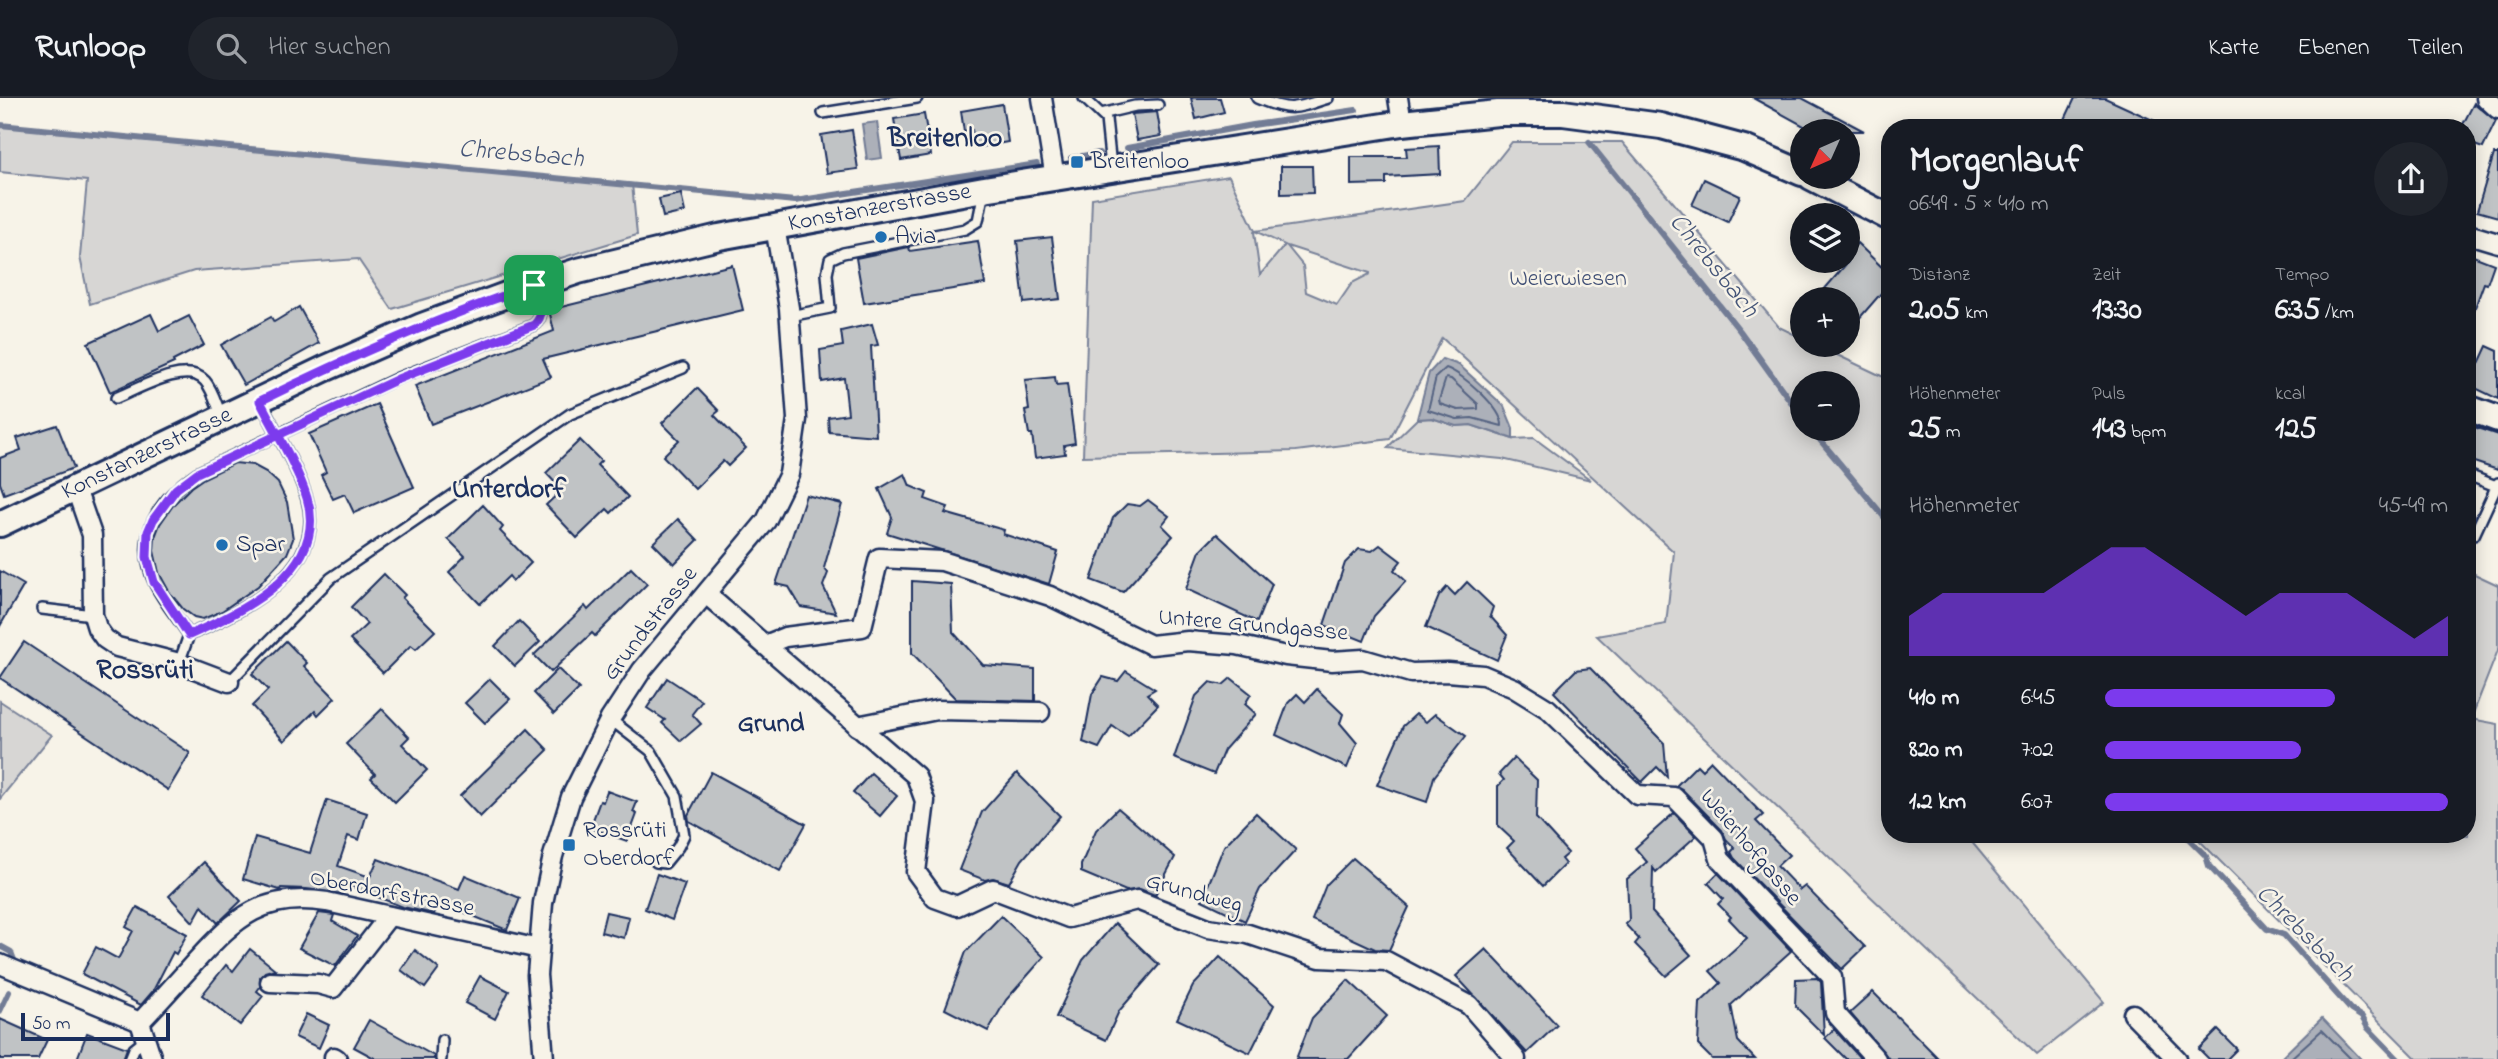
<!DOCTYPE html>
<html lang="de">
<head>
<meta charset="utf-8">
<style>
	:root { --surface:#171b24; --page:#20242c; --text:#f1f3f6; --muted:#9ea1a6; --line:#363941; --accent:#7c3aed }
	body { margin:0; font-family:"Indie Flower",sans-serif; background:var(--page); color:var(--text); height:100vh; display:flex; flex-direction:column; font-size:26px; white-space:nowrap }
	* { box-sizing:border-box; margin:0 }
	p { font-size:23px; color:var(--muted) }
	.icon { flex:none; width:38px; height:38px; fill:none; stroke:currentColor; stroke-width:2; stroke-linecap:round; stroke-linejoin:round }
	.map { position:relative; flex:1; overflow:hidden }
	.panel { position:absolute; left:1881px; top:21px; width:595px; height:724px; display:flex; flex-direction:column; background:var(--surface); border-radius:28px; box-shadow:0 4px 18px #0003 }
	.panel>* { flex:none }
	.needle { width:46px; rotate:225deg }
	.tools { position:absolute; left:1790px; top:21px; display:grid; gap:14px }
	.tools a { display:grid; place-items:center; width:70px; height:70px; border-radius:50%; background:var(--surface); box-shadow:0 4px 18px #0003; font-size:35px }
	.scale { position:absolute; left:21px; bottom:18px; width:149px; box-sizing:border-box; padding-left:7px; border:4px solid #1b2f5e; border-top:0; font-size:19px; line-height:24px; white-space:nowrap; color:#1b2f5e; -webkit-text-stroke:5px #f7f3e8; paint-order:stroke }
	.pin { position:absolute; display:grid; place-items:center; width:60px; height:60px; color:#fff; margin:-30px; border-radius:14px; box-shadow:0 4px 10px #0006 }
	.round { display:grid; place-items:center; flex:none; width:74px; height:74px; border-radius:37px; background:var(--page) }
	.head { display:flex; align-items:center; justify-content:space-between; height:119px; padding:0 28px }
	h1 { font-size:38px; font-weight:700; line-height:52px }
	.metrics { display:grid; grid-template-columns:repeat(3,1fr); gap:10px; height:119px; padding:7px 28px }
	.metrics div { display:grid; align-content:center }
	.metrics b { font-size:30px; font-weight:700 }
	.metrics small { font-size:19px; font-weight:400 }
	.metrics p { font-size:19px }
	.chart { height:196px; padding:14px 28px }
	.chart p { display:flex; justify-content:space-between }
	.chart svg { width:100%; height:126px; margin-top:7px; fill:var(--accent); opacity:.7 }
	ul { padding:0 28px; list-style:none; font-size:23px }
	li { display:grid; grid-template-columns:112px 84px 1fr; align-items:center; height:52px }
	li i { height:18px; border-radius:9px; background:var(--accent) }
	header { display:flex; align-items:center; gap:42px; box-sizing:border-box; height:98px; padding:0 35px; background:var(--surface); border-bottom:2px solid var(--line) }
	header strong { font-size:33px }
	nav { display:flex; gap:38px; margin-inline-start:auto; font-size:24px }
	.search { width:490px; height:63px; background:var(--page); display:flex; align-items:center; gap:18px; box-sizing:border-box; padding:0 24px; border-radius:38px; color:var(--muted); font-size:26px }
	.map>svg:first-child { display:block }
	.green { fill:#d7d6d4; stroke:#798299; stroke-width:2; fill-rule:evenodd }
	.water { fill:#acb0b9; stroke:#727c95; stroke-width:2 }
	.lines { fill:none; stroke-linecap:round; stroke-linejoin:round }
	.shore { stroke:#556382; stroke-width:2 }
	.stream { stroke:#727c95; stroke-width:6 }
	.building { fill:#c0c3c5; stroke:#1b2f5e; stroke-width:2 }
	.service-casing { stroke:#1b2f5e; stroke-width:14 }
	.minor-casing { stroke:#1b2f5e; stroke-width:23 }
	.secondary-casing { stroke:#1b2f5e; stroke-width:30 }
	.service { stroke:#f7f3e8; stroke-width:9 }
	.minor { stroke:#f7f3e8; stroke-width:18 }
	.secondary { stroke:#f7f3e8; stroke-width:24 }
	.route-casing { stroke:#fff; stroke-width:14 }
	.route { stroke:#7c3aed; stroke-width:9 }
	.poi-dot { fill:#1f6fb2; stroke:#f7f3e8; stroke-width:2.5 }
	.labels { text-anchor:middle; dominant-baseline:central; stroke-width:5; stroke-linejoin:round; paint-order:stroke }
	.poi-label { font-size:24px; fill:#1b2f5e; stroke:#f7f3e8; text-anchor:start }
	.street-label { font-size:24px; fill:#1b2f5e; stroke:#f7f3e8 }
	.park-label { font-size:24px; fill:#415076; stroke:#f7f3e8 }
	.water-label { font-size:26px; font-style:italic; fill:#465679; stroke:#f7f3e8 }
	.neighbourhood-label { font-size:26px; font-weight:bold; fill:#1b2f5e; stroke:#f7f3e8 }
	.quarter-label { font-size:28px; font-weight:bold; fill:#1b2f5e; stroke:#f7f3e8 }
</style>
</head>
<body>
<header>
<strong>Runloop</strong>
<div class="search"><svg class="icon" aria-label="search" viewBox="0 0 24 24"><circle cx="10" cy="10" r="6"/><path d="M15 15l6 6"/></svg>Hier suchen</div>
<nav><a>Karte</a><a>Ebenen</a><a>Teilen</a></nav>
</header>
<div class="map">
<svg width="2498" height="961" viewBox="0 0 2498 961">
	<rect width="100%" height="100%" fill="#f7f3e8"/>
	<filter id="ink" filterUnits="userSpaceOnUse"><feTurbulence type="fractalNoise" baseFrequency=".0143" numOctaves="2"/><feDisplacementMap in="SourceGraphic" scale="14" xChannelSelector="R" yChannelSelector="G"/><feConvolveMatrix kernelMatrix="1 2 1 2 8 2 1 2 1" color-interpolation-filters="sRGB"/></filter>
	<g filter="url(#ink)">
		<!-- green -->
		<g class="green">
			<path d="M0 27 632 86 637 137 392 211 358 161 194 173 90 206 80 159 87 83 0 74Z"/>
			<path d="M1512 44H1622L1779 229 1802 240V247H1816L1890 282V737H1966L2104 904 2037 957 1597 538 1666 526 1674 454 1442 240 1390 341 1296 353 1083 358 1092 100 1229 78 1255 133 1465 103ZM1255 133 1285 147 1260 177 1254 134ZM1287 148 1370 175V176L1352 185 1337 207 1306 194 1303 168ZM1848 285V331H1802V285Z"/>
			<path d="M1432 320 1456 328 1471 327 1513 341 1534 340 1591 382 1502 361 1387 350 1417 321Z"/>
			<path d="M2468 473 2498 487V552L2471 621 2498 626V961H2417L2194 737H2468Z"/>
			<path d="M0 603 52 637 0 701Z"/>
		</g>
		<!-- water -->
		<g class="water">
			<path d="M877 24 882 60 867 62 862 26Z"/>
			<path d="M1442 261 1459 267 1504 308 1513 330V341L1471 327 1456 328 1432 320 1417 321 1429 275Z"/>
			<path d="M2322 920 2361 961H2280Z"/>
		</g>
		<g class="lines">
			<!-- shore -->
			<g class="shore">
				<path d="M1446 270C1462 275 1503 311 1502 328L1472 320 1457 321 1428 312 1436 279Z"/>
				<path d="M1446 280 1451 281 1478 306V311L1458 312 1440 306 1439 302Z"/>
				<path d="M2290 961 2322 932 2351 961"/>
			</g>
			<!-- stream -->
			<g class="stream">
				<path d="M0 27 795 103 1037 66"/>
				<path d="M1589 44 1740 233 1802 319"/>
				<path d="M1127 50 1253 27 1356 12"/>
				<path d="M1071 60 1099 55"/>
				<path d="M1811 331 1890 426"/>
				<path d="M2185 737 2206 758 2209 768 2267 831 2284 837 2351 912 2362 919 2368 930 2398 961"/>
				<path d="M0 848 11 854 14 862"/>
				<path d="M0 913 9 894"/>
			</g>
		</g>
		<!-- building -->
		<g class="building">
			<path d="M1191 0H1220L1224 14 1196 21Z"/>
			<path d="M1753 0H1802L1864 33H1813Z"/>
			<path d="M2075 0H2105L2170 30H2061Z"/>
			<path d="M2474 5 2496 23 2483 50 2468 45V30H2461Z"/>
			<path d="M1002 6 1008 44 975 50 972 32 964 34 961 13Z"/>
			<path d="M1157 14 1161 38 1137 42 1132 16Z"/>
			<path d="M924 16 931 57 901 62 894 21Z"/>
			<path d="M852 32 858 71 827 75 821 37Z"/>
			<path d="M1439 48 1440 76 1386 79V86L1351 87V59H1407L1406 50Z"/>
			<path d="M2494 56H2498V119L2477 113Z"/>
			<path d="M1281 68H1312L1313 95 1281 96Z"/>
			<path d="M1704 81 1740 98 1728 124 1692 107Z"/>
			<path d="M681 96 685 114 663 119 659 101Z"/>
			<path d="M1052 139 1060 201 1024 205 1017 143Z"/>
			<path d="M978 143 985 186 864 205 856 160 909 149 910 153Z"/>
			<path d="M1857 145 1890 177V185L1857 223 1848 215V201H1816L1848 164V155Z"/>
			<path d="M2468 156 2494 166 2487 186 2484 185 2469 226Z"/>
			<path d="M732 167 743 212 543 261 551 279 431 326 415 288 554 233 549 212Z"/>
			<path d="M299 209 319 245 244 287 221 247 271 219 274 224Z"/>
			<path d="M151 216 159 233 189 218 204 247 173 263 174 265 110 294 88 245Z"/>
			<path d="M872 226 878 247 871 248 876 338 829 334 828 319 848 316 844 280 822 284 820 252 843 248 841 233Z"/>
			<path d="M2487 248 2498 253V301L2469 287Z"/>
			<path d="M1055 279 1056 287 1067 286 1075 345 1064 347 1065 356 1035 360 1032 336H1029L1025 313 1029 312 1025 282Z"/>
			<path d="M697 290 719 313 714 317 746 350 728 368 723 363 695 391 663 358 679 342 662 325Z"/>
			<path d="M377 306 414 389 354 415 345 396 333 401 321 377 326 374 309 336Z"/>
			<path d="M57 327 74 370 4 396 0 385V360L21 352 17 340Z"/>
			<path d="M2471 328 2498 337V372L2468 362V338Z"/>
			<path d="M580 342 601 363 597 367 628 399 611 415 607 411 577 440 546 407 562 392 546 375Z"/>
			<path d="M235 365 253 367 266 374 278 385 287 404 293 441 287 456 258 488 222 513 203 521 194 519 183 511 170 495 159 475 154 453 155 439 160 426 174 406 191 389 204 380Z"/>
			<path d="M905 376 910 388 927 395 925 401 948 409 945 415 1004 432 1003 436 1058 454 1049 486 887 435 892 419 879 391Z"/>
			<path d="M806 397 842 406 824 470 828 475 823 488 836 515 801 509 789 489 776 486Z"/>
			<path d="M1148 402 1169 418 1162 427 1173 438 1123 494 1091 482 1113 420 1127 406 1140 408Z"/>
			<path d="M483 407 503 429 500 433 531 465 513 483 509 478 480 506 449 474 465 458 448 441Z"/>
			<path d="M678 421 698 442 674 466 653 445Z"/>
			<path d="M1217 436 1272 486 1257 524 1186 491 1200 453Z"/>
			<path d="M1380 447 1401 463 1394 472 1406 483 1374 518 1364 543 1324 527 1345 465 1359 451 1372 453Z"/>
			<path d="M631 470 647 486 595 538 592 535 551 574 534 557 585 508 588 512Z"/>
			<path d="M0 473 24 487 0 528Z"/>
			<path d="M384 476 405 497 402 500 435 533 416 551 411 547 383 575 350 542 367 526 351 509Z"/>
			<path d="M912 483 951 486 953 534 983 567 1035 571V603L956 601 912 555Z"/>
			<path d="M1467 484 1493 509 1490 518 1507 537 1497 562 1426 529 1439 498 1447 489 1455 497Z"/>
			<path d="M519 523 540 544 515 568 495 548Z"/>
			<path d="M286 543 307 565 304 568 335 600 318 617 315 613 284 643 252 608 268 592 252 576Z"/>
			<path d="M24 544 190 655 168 692 0 580Z"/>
			<path d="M1590 570 1664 645 1667 679 1657 669 1642 684 1554 594 1576 572Z"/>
			<path d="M558 571 579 591 554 616 534 595Z"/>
			<path d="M1126 573 1155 591 1147 596 1158 607 1128 638 1112 628 1099 650 1083 644 1092 596 1103 579 1118 583Z"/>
			<path d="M667 580 702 603 692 616 701 626 681 643 662 625 665 622 647 610Z"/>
			<path d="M1231 580 1251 596 1245 606 1256 616 1224 652 1214 676 1174 660 1196 598 1210 584 1223 587Z"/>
			<path d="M490 581 510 601 485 625 465 605Z"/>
			<path d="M1317 591 1343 616 1340 625 1357 645 1347 670 1276 637 1288 605 1297 596 1305 604Z"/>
			<path d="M382 611 409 639 402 646 427 672 395 704 371 680 375 676 346 646Z"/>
			<path d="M1416 616 1426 624 1435 616 1466 638 1434 679 1427 704 1377 687 1403 628Z"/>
			<path d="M528 631 548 652 480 719 460 698Z"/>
			<path d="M1514 660 1537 682 1536 720 1568 755 1561 761 1565 766 1543 788 1507 750 1514 743 1498 728V688L1504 682 1499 676Z"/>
			<path d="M1711 663 1763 717 1756 723 1789 757 1777 768 1800 792 1805 788 1865 849 1842 871 1734 760 1731 754 1735 750 1726 741 1722 732 1682 691 1676 688 1697 667 1702 672Z"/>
			<path d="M711 674 806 726 780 773 689 723 688 717Z"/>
			<path d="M871 675 897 698 880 718 853 695Z"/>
			<path d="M1017 675 1060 718 1022 762 1009 785 993 780 985 782 959 772 982 714Z"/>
			<path d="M607 693 637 704 633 714 637 716 627 743 590 730 600 703 603 704Z"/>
			<path d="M327 702 367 715 359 742 348 738 338 768 370 779 378 761 459 791 465 777 520 800 507 832 439 804 434 816 403 809 345 786 342 796 306 791 281 790 280 792 243 781 255 739 310 755Z"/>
			<path d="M1118 710 1175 759 1155 797 1140 791 1126 793 1081 774V767L1096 732Z"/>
			<path d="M1256 715 1296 752 1260 791 1245 823 1202 802 1224 748Z"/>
			<path d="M1674 715 1696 738 1656 774 1653 770 1652 814 1691 857 1666 878 1635 846 1639 841 1625 826 1629 822 1627 781 1647 764 1635 750Z"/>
			<path d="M1353 760 1409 809 1389 852 1375 851 1312 822 1326 787Z"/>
			<path d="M204 764 241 803 218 825 202 808 193 824 169 798Z"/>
			<path d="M1718 775 1791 853 1731 907 1738 943 1755 961H1712L1698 947 1700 905 1721 885 1710 873 1747 840 1729 821 1731 819 1718 806 1723 801 1708 785Z"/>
			<path d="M657 776 685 786 672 822 645 811Z"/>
			<path d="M137 809 187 836 176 856 173 854 153 893 141 907 82 876 96 849 118 861 133 833 126 829Z"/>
			<path d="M606 814 629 819 624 840 601 834Z"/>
			<path d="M319 815 334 817 332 823 357 838 335 868 299 850Z"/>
			<path d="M1001 818 1044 859 1006 902 988 933 945 911 966 854Z"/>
			<path d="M1115 825 1159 867 1119 913 1106 942 1056 919 1083 862Z"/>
			<path d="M250 851 275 871 265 874 260 879V889L257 893 263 898 240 927 202 897 226 867 233 873Z"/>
			<path d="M1486 851 1557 927 1527 955 1456 878Z"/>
			<path d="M415 852 439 871 425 890 401 872Z"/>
			<path d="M1220 859 1274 907 1250 955 1177 921 1193 888Z"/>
			<path d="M480 878 509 893 495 921 465 905Z"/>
			<path d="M1817 880 1821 884 1824 937 1795 908 1796 881Z"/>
			<path d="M1348 882 1387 918 1348 961H1296L1312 920Z"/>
			<path d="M1873 894 1939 961H1889L1850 915Z"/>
			<path d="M306 916 329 927 319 950 295 939Z"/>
			<path d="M0 921 47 942 38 961H0Z"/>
			<path d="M369 922 434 958V961H376L354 949Z"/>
			<path d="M1834 931 1861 961H1846L1825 940Z"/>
			<path d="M2218 932 2237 951 2227 961H2209L2199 951Z"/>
			<path d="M87 935 127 950 123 961H77Z"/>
		</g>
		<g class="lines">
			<!-- service casing -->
			<g class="service-casing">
				<g id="service">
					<path d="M1084 0 1106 21 1111 69"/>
					<path d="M1257 0C1290 14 1295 11 1328 0"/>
					<path d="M823 15 917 0"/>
					<path d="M1101 16 1135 8 1158 7"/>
					<path d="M790 218 830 210 827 176 830 161 843 155 965 131 978 123 984 93"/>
					<path d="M116 300C136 292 187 262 205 283 213 292 217 308 222 319"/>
					<path d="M2468 377 2496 388"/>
					<path d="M2474 437 2498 385"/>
					<path d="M42 511 93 517"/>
					<path d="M189 537C178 520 164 504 155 486 133 439 158 402 197 375L398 280 534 227C547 215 539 202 535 188"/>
					<path d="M179 565 189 537C242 514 328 472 307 401 298 370 275 333 261 304"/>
					<path d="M229 584 331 480 570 316 683 270"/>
					<path d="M610 621 651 653 677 698 684 737 678 749 665 765 656 764"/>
					<path d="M130 961 134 951 144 943"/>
					<path d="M441 961 442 942"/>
				</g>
			</g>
			<!-- minor casing -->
			<g class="minor-casing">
				<g id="minor">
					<path d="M1042 0 1055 80"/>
					<path d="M1398 0 1402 25"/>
					<path d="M2486 0 2498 11"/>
					<path d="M2468 136 2498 145"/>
					<path d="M76 391 92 437 93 517 97 530 105 541 117 549 179 565 229 584"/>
					<path d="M706 496 916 678 925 703 916 774 935 800 957 808 993 791 1069 820 1137 802 1208 830 1248 836 1320 860 1386 863 1469 907 1516 961"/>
					<path d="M765 547 785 539 862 529 879 460 942 463 1050 498 1151 547 1188 543 1237 547 1286 558 1332 563 1363 561 1411 575 1448 574 1483 577 1514 590 1548 611 1637 697 1674 699 1714 740 1720 761 1832 879 1835 915 1876 961"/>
					<path d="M857 628 937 612 1040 614"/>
					<path d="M0 866 140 924C159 904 177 884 196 863 236 819 264 794 327 804L539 851"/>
					<path d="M270 884 318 886 333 890 389 818"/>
					<path d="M2133 916 2177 961"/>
					<path d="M140 924 152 961"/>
					<path d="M334 959 337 961"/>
					<path d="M544 961 537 877 543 805 553 758 571 699 610 621 642 572 766 423 789 376 797 321 789 210 775 129"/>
				</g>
			</g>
			<!-- secondary casing -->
			<g class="secondary-casing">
				<g id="secondary">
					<path d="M1811 79 1890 120"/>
					<path d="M2468 310 2498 321"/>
					<path id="s1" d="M0 426 324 271 422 228 506 197 578 173 719 139 984 91 1402 25 1498 15H1563L1661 28 1744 50 1802 75"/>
				</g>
			</g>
			<!-- service -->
			<use href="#service" class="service"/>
			<!-- minor -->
			<use href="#minor" class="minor"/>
			<!-- secondary -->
			<use href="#secondary" class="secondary"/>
		</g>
	</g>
	<g class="lines" filter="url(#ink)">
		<!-- route casing -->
		<g class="route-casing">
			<path id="route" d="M534 187C539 201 547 215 534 227L398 281 197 375 176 391 153 422 148 434 147 459 154 484 189 537C242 514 329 472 307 400 298 370 274 331 260 303 350 259 440 219 534 187"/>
		</g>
		<!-- route -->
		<use href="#route" class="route"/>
	</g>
	<!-- markers -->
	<g class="poi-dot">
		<rect x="1070" y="57" width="14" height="14" rx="3.5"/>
		<circle cx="881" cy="139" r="7"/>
		<circle cx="222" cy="447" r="7"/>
		<rect x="562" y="740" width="14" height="14" rx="3.5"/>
	</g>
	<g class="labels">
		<!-- poi labels -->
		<g class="poi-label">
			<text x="1091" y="64">Breitenloo</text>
			<text x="895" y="139">Avia</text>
			<text x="236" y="447">Spar</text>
			<text x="583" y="733">Rossrüti<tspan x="583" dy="28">Oberdorf</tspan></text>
		</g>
		<!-- street labels -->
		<g class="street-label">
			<text stroke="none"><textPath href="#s1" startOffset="940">Konstanzerstrasse</textPath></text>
			<text stroke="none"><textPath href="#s1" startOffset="163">Konstanzerstrasse</textPath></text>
			<text transform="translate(651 526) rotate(-52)">Grundstrasse</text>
			<text transform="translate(1253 528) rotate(5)">Untere Grundgasse</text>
			<text transform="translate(1750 750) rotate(50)">Weierhofgasse</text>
			<text transform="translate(392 796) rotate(11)">Oberdorfstrasse</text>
			<text transform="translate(1194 796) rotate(15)">Grundweg</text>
		</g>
		<!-- park labels -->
		<g class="park-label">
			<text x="1568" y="181">Weierwiesen</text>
		</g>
		<!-- water labels -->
		<g class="water-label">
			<text transform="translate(521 57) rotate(5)">Chrebsbach</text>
			<text transform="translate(1713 168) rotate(51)">Chrebsbach</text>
			<text transform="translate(2304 836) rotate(45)">Chrebsbach</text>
		</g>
		<!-- neighbourhood labels -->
		<g class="neighbourhood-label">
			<text x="771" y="627">Grund</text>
		</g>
		<!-- quarter labels -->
		<g class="quarter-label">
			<text x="945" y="41">Breitenloo</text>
			<text x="509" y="392">Unterdorf</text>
			<text x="145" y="573">Rossrüti</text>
		</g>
	</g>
</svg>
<div class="tools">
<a><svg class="needle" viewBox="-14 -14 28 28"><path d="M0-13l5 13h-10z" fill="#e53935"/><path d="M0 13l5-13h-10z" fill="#9ea1a6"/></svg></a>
<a><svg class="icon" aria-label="layers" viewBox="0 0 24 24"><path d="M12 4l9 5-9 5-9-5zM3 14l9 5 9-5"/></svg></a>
<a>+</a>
<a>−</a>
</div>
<div class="scale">50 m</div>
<div class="pin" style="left:534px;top:187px;background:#1e9e55"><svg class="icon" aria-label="arrive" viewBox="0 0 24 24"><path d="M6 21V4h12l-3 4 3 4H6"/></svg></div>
<section class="panel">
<div class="head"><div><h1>Morgenlauf</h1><p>06:49 · 5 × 410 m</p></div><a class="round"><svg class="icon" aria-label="share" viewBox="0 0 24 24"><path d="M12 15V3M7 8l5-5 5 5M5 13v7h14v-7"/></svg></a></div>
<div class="metrics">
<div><p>Distanz</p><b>2.05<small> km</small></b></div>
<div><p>Zeit</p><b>13:30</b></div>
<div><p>Tempo</p><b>6:35<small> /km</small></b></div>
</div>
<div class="metrics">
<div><p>Höhenmeter</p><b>25<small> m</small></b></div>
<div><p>Puls</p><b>143<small> bpm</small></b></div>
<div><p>kcal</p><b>125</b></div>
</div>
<div class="chart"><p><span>Höhenmeter</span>45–49 m</p>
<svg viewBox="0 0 160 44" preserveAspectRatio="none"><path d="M0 44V30L10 22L20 22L30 22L40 22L50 14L60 6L70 6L80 14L90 22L100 30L110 22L120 22L130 22L140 30L150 38L160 30V44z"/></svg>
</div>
<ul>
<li><b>410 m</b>6:45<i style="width:67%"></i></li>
<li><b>820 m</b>7:02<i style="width:57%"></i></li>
<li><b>1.2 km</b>6:07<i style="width:100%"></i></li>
</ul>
</section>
</div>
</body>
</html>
